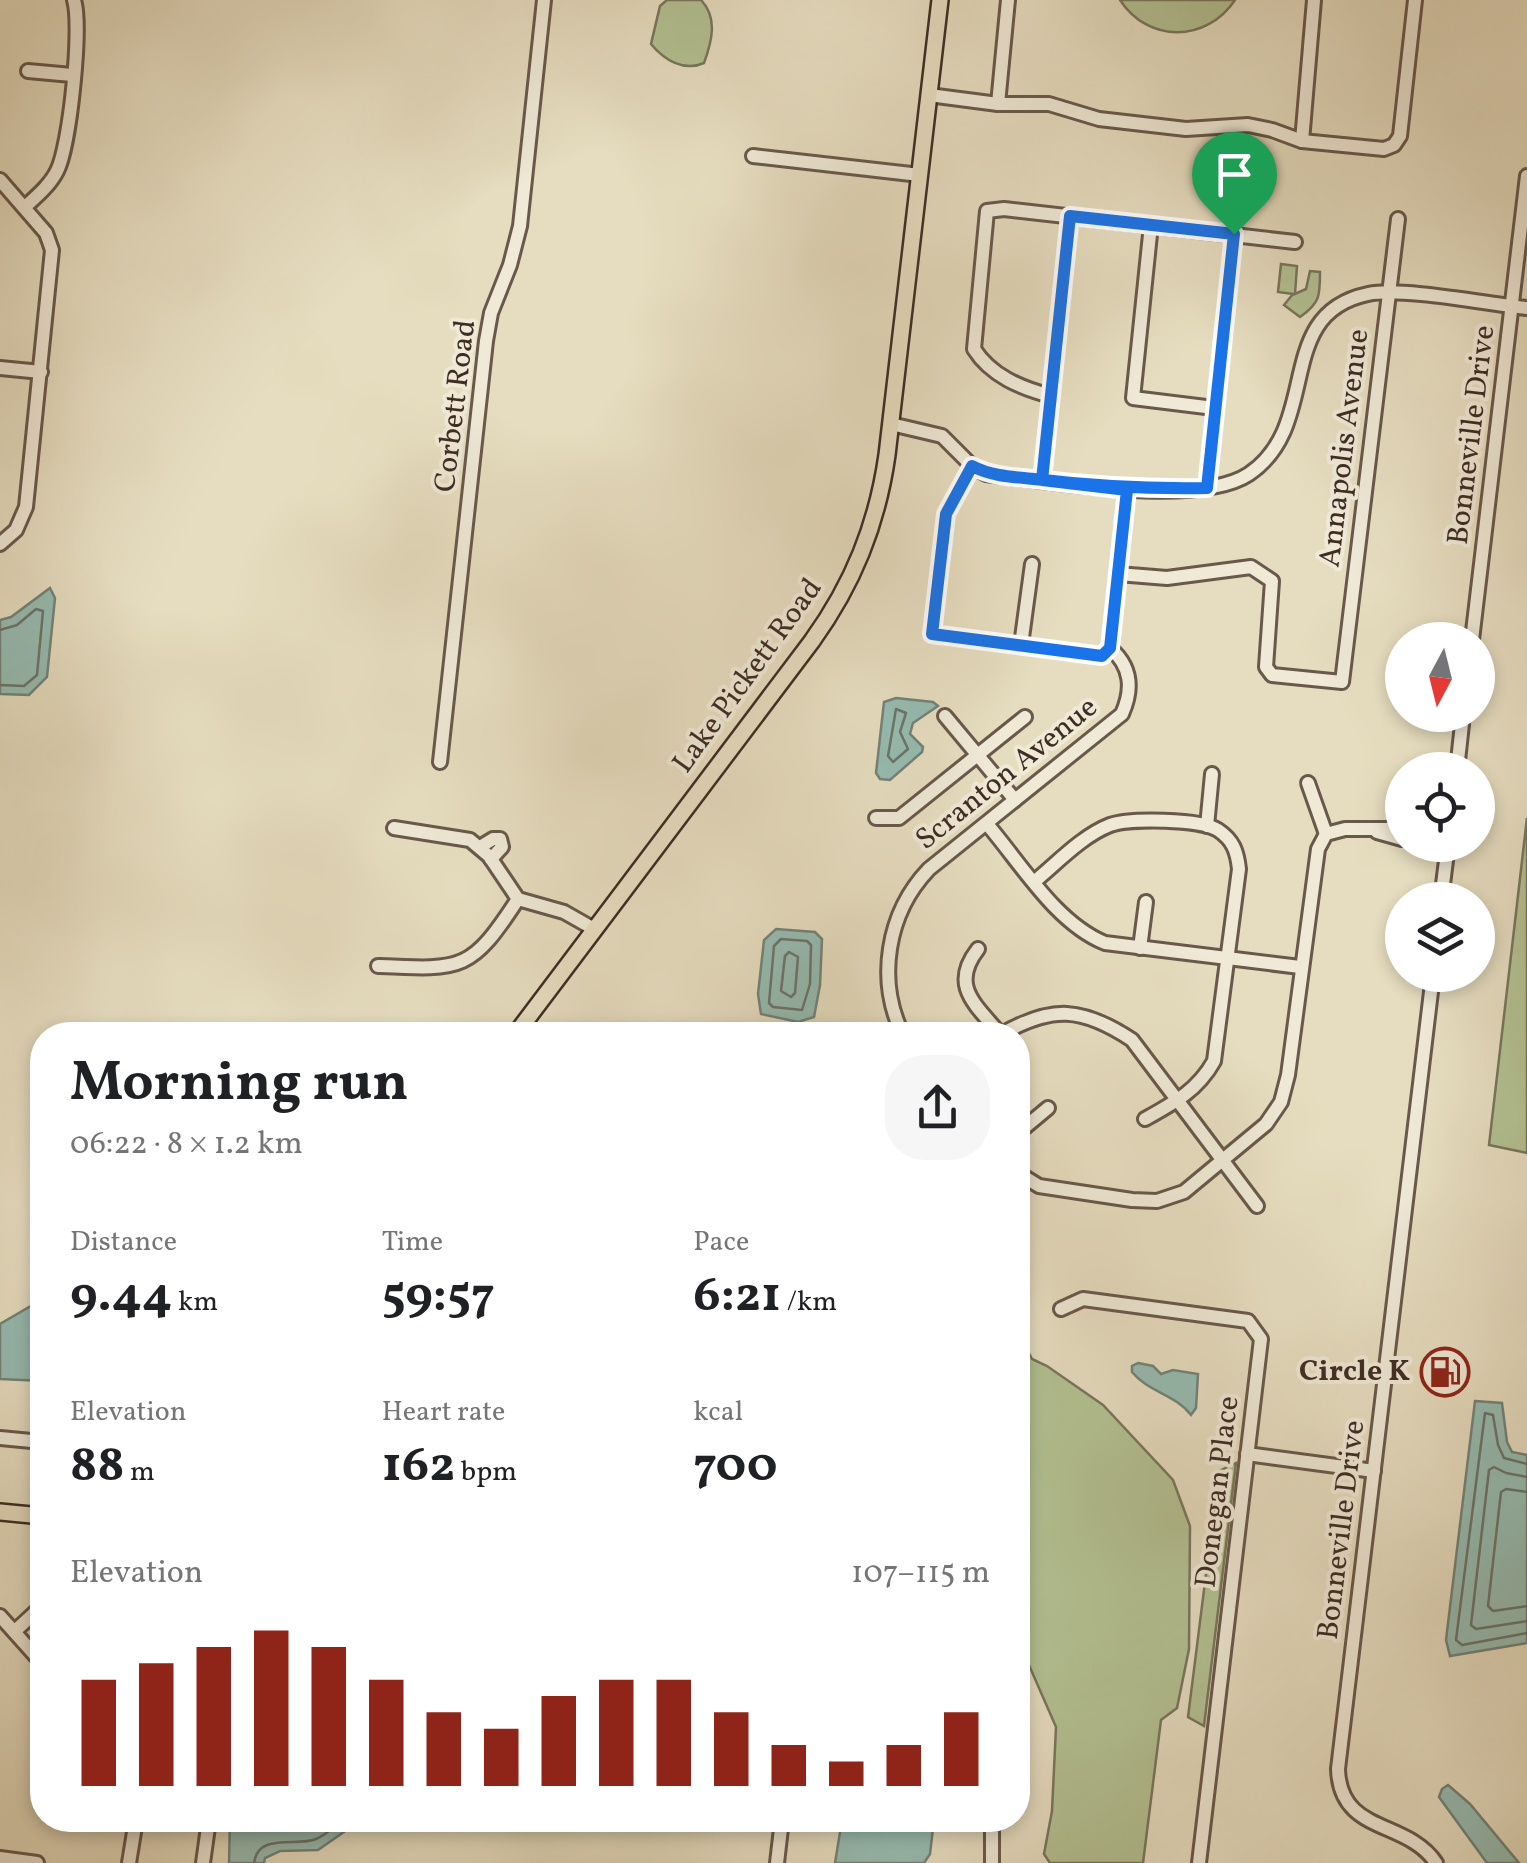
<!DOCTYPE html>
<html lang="en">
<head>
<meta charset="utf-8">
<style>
	:root { --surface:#fff; --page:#f6f6f6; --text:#202124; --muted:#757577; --accent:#8f2418 }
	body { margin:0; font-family:Vollkorn,serif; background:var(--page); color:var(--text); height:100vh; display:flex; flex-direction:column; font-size:38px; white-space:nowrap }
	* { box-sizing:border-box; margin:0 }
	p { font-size:32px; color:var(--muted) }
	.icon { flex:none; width:55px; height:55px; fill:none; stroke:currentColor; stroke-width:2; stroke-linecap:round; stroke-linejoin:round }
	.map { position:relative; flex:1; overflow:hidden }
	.details { position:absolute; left:30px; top:1022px; width:1000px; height:810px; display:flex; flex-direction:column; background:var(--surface); border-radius:40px; box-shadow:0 5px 15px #0003 }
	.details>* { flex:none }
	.needle { width:65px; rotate:187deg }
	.buttons { position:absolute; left:1385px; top:622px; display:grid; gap:20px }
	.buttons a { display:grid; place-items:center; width:110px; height:110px; border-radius:50%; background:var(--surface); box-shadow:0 5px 15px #0003; font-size:50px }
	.pin { position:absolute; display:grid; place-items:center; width:85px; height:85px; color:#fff; margin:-102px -42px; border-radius:50% 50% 50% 0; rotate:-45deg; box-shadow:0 0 10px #0007 }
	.pin .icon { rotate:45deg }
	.round { display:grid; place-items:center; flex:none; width:105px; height:105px; border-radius:40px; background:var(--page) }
	.headline { display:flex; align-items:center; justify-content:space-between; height:170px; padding:0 40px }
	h1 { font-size:55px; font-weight:700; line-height:75px }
	.metrics { display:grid; grid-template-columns:repeat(3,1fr); gap:15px; height:170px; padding:10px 40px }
	.metrics div { display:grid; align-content:center }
	.metrics b { font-size:50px; font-weight:700 }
	.metrics small { font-size:28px; font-weight:400 }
	.metrics p { font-size:28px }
	.chart { height:280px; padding:20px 40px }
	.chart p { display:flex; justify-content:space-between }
	.chart svg { width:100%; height:180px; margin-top:10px; stroke:var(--accent); stroke-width:6 }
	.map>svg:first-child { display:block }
	.green { fill:#b3c193; stroke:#78775c; stroke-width:2.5 }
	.water { fill:#96bcb2; stroke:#738379; stroke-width:2.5 }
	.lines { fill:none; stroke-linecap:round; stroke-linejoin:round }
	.shore { stroke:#6a746b; stroke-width:2.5 }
	.minor-casing { stroke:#68594b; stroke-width:18 }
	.major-casing { stroke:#3e2d24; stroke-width:20 }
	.minor { stroke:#efe9d6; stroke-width:12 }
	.major { stroke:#e6ddc0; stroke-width:15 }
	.route-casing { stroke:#fff; stroke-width:20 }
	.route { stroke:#1a73e8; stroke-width:12 }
	.labels { text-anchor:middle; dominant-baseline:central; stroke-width:8; stroke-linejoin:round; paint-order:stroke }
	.street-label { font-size:30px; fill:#3e2d24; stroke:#efe9d6 }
	.poi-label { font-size:30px; font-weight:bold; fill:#3e2d24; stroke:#efe9d6; text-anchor:end }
</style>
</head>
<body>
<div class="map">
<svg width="1527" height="1863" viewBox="0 0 1527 1863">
	<rect width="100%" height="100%" fill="#e6ddc0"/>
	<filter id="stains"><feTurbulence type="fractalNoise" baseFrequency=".002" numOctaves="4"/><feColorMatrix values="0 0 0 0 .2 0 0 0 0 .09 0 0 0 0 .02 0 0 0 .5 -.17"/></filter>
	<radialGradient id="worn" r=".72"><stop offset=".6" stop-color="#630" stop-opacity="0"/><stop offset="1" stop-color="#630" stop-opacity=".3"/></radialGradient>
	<!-- green -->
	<g class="green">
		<path d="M667 0H701C718 18 712 41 704 63 684 72 664 60 651 44L660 6Z"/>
		<path d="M1120 0H1235C1206 43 1148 43 1120 0Z"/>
		<path d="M1281 264 1297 266 1295 294 1306 289 1310 271 1320 272C1320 296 1320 303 1300 317L1284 305 1293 294 1278 292Z"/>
		<path d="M1527 818V1153L1489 1145Z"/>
		<path d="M1018 1332 1032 1359 1047 1366 1103 1405 1173 1480 1190 1526 1189 1649 1177 1708 1161 1720 1143 1863H1050L1044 1854 1052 1811 1056 1727 1018 1640Z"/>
		<path d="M1236 1463 1204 1726 1188 1717 1219 1471Z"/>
	</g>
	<!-- water -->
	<g class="water">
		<path d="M50 588 55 598 47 677 29 695 0 694V620L11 617Z"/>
		<path d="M896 698 933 702 938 706 913 723 910 734 923 747 922 752 890 780 880 779 876 773 884 702Z"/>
		<path d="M776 929 815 932 822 939 820 985 814 1017 798 1022 761 1014 758 994 764 940Z"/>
		<path d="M31 1306 42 1311 38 1357 42 1381 0 1379V1324Z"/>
		<path d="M1138 1363 1153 1366 1161 1374 1173 1370 1198 1374 1196 1408 1191 1415C1175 1394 1148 1392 1132 1372V1366Z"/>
		<path d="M1475 1401 1502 1403 1507 1442 1512 1452 1527 1455V1643L1450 1656 1446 1640Z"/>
		<path d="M1448 1785 1470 1804 1519 1863H1487L1439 1797 1442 1789Z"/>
		<path d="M230 1820H361L318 1850 280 1851 265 1858 264 1863H229Z"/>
		<path d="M842 1820H934L930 1854 924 1863H835Z"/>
	</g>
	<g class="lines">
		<!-- shore -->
		<g class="shore">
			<path d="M0 630 17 625 36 609 43 611 37 675 24 686 0 685"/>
			<path d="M896 709 906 713 900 732 908 749 893 762 888 756Z"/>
			<path d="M781 939 807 941 811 945 810 984 802 1010 773 1007 769 1003 774 946Z"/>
			<path d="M789 952 798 957 795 993 791 997 781 991 785 956Z"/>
			<path d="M1527 1464 1504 1458 1498 1445 1493 1415 1485 1413 1456 1640 1462 1645 1527 1633"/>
			<path d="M1527 1477 1506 1473 1494 1467 1489 1470 1471 1625 1476 1629 1527 1621"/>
			<path d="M1527 1492 1506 1489 1501 1492 1488 1606 1493 1611 1527 1606"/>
			<path d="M254 1863C258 1832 297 1847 316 1839 326 1835 335 1826 343 1820"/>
		</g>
		<!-- minor casing -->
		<g class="minor-casing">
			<g id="minor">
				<path d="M28 71 72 75"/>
				<path d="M929 95 998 104H1049L1099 119 1186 129 1248 125 1272 130 1302 141 1384 149 1394 145 1400 136 1415 0"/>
				<path d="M998 104 1008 0"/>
				<path d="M1302 141 1314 0"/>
				<path d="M753 156 920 175"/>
				<path d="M0 180 46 233 52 250 26 507 16 530 0 544"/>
				<path d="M26 206C37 196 50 185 57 171 70 146 82 26 74 0"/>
				<path d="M1151 225 1133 398 1214 408"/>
				<path d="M0 368 41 372"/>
				<path d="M1051 396C1021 388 991 376 974 349L987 211 1004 209 1295 242"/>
				<path d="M891 424 942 436 972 466 986 474C1048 481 1198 508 1249 474 1323 424 1272 314 1368 294 1403 287 1488 304 1527 308"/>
				<path d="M972 466 946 514 932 634 1102 656 1110 648"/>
				<path d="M1042 481 1070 216"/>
				<path d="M1207 488 1234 234"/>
				<path d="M1118 574 1167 578 1251 567 1272 581 1266 667 1272 675 1342 682 1398 219"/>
				<path d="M1472 640 1527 176"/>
				<path d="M1021 645 1032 564"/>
				<path d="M1110 648 1127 490"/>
				<path d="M945 716 1015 800"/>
				<path d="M440 762 486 341 491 313 510 265 520 226 544 0"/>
				<path d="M1457 770 1463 715"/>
				<path d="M1308 783 1326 834"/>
				<path d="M876 818H899L1025 717"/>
				<path d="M987 824C1022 865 1056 923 1105 943L1300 967"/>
				<path d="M1207 826 1212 774"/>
				<path d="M394 828 470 840 489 856 518 899 564 912 594 929"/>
				<path d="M1377 832 1402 839"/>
				<path d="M480 847 493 839H500L502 847 491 859"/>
				<path d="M1035 881C1058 862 1082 836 1110 825 1129 818 1201 819 1218 830 1233 840 1237 851 1239 869L1214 1061C1198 1090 1174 1103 1145 1119"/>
				<path d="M1441 900 1448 845"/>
				<path d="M1140 948 1146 902"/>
				<path d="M978 949C949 986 976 1005 1001 1035"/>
				<path d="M378 966C463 970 471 971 518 899"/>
				<path d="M1433 975 1338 1769C1340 1835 1407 1819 1436 1863"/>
				<path d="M903 1035C876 980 887 913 929 869L1122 714C1133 689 1132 667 1110 648"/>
				<path d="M1000 1035C1052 1005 1082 1007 1132 1040L1257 1206"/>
				<path d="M1018 1133 1048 1108"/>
				<path d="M1018 1173 1039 1186 1132 1200 1157 1201 1184 1192 1266 1124 1281 1102 1288 1075 1318 849 1326 834 1345 829H1402"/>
				<path d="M1061 1309 1083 1299 1248 1321 1261 1339 1199 1863"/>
				<path d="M0 1438 42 1442"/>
				<path d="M1247 1454 1374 1471"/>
				<path d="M0 1616 42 1663"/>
				<path d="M15 1631 41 1607"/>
				<path d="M992 1820V1863"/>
				<path d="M0 1858 37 1863"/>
				<path d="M129 1863 136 1820"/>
				<path d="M203 1863 209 1820"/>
				<path d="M777 1863 782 1820"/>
			</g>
		</g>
		<!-- major casing -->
		<g class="major-casing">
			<g id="major">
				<path d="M515 1035 812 641C853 584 877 525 887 455L940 0"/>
				<path d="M0 1512 42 1516"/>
			</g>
		</g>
		<!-- minor -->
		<use href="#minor" class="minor"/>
		<!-- major -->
		<use href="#major" class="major"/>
	</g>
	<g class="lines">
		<!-- route casing -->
		<g class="route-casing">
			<path id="route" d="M1234 234 1207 488C1148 489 1092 486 1034 479 1012 477 991 476 972 466L946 514 932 634 1102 656 1110 648 1127 490 1042 480 1070 216 1234 234"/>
		</g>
		<!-- route -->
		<use href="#route" class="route"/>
	</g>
	<!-- icons -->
	<defs>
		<g id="fuel-ring" transform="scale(2.5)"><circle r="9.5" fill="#efe9d6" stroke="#8f2418" stroke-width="1.5"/><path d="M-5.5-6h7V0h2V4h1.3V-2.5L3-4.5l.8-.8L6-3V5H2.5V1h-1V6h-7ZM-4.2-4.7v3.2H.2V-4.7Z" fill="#8f2418"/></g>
	</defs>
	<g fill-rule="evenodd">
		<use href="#fuel-ring" x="1445" y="1372"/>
	</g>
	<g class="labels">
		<!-- street labels -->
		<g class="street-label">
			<text transform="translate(456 406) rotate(-83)">Corbett Road</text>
			<text transform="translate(1472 435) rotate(-83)">Bonneville Drive</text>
			<text transform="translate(1345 448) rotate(-83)">Annapolis Avenue</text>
			<text transform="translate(748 676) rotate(-54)">Lake Pickett Road</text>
			<text transform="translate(1007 774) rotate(-39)">Scranton Avenue</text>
			<text transform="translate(1218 1492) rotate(-83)">Donegan Place</text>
			<text transform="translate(1342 1530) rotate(-83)">Bonneville Drive</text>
		</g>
		<!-- poi labels -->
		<g class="poi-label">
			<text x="1410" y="1372">Circle K</text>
		</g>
	</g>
	<rect width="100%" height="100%" filter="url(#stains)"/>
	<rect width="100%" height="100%" fill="url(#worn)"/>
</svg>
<div class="buttons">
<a><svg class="needle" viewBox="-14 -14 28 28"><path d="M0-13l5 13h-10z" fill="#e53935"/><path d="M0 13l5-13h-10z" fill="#757577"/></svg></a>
<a><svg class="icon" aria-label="locate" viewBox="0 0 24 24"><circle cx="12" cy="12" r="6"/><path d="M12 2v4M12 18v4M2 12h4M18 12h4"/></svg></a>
<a><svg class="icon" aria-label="layers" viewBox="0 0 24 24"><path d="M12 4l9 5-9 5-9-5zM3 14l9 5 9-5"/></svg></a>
</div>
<div class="pin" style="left:1234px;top:234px;background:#1e9e55"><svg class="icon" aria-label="arrive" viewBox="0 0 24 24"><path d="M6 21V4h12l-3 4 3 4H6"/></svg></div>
<section class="details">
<div class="headline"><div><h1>Morning run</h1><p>06:22 · 8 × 1.2 km</p></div><a class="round"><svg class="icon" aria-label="share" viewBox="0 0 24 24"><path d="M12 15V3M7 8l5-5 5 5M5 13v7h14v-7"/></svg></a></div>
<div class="metrics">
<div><p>Distance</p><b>9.44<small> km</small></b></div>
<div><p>Time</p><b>59:57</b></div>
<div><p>Pace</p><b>6:21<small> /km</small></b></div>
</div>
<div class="metrics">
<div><p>Elevation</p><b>88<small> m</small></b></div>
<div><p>Heart rate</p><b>162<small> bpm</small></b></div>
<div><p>kcal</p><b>700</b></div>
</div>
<div class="chart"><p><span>Elevation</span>107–115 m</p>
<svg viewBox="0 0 160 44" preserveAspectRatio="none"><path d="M5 44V18M15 44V14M25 44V10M35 44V6M45 44V10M55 44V18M65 44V26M75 44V30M85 44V22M95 44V18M105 44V18M115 44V26M125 44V34M135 44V38M145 44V34M155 44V26"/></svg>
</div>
</section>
</div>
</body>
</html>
